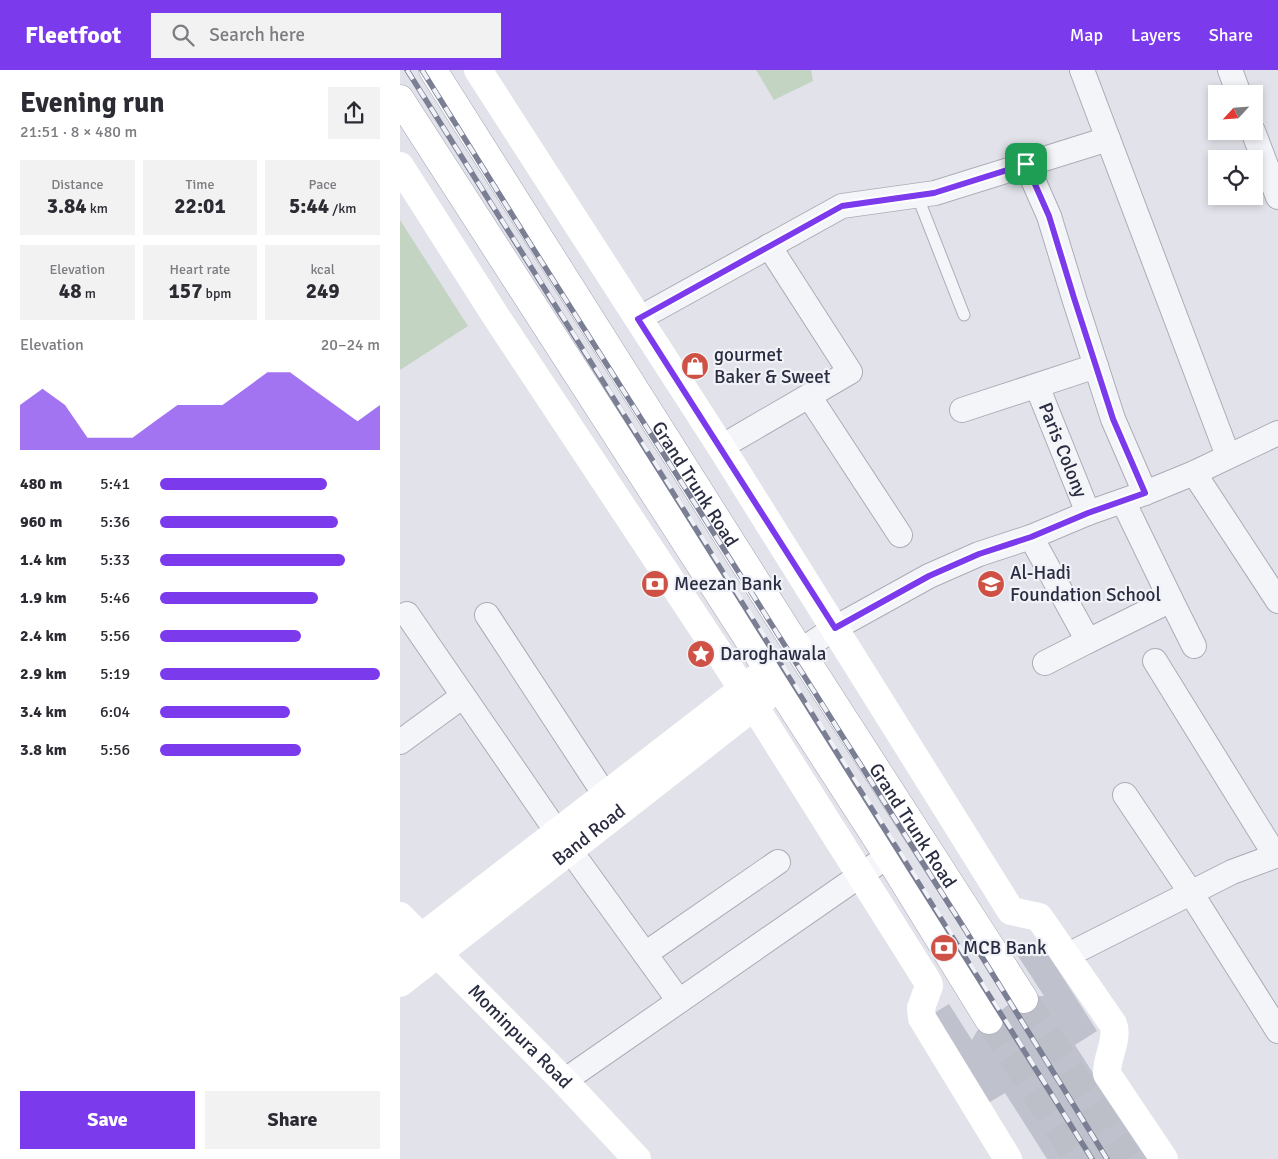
<!DOCTYPE html>
<html lang="en">
<head>
<meta charset="utf-8">
<style>
	:root { --surface:#fff; --page:#f2f2f3; --text:#2b2b33; --muted:#7c7c81; --accent:#7c3aed }
	body { margin:0; font-family:Signika,sans-serif; background:var(--page); color:var(--text); height:100vh; display:flex; flex-direction:column; font-size:19px; white-space:nowrap }
	* { box-sizing:border-box; margin:0 }
	p { font-size:16px; color:var(--muted) }
	.icon { flex:none; width:28px; height:28px; fill:none; stroke:currentColor; stroke-width:2; stroke-linecap:round; stroke-linejoin:round }
	.map { position:relative; flex:1; overflow:hidden }
	.details { display:flex; flex-direction:column; background:var(--surface); width:400px }
	.details>* { flex:none }
	.needle { width:32px; rotate:244deg }
	.fabs { position:absolute; left:808px; top:15px; display:grid; gap:10px }
	.fabs a { display:grid; place-items:center; width:55px; height:55px; border-radius:0px; background:var(--surface); box-shadow:0 2px 8px #0003; font-size:25px }
	.pin { position:absolute; display:grid; place-items:center; width:42px; height:42px; color:#fff; margin:-21px; border-radius:10px; box-shadow:0 2px 8px #0006 }
	.round { display:grid; place-items:center; flex:none; width:52px; height:52px; border-radius:0px; background:var(--page) }
	.headline { display:flex; align-items:center; justify-content:space-between; height:85px; padding:0 20px }
	h1 { font-size:28px; font-weight:700; line-height:38px }
	.stats { display:grid; grid-template-columns:repeat(3,1fr); gap:8px; height:85px; padding:5px 20px }
	.stats div { display:grid; align-content:center; border-radius:0px; background:var(--page); text-align:center }
	.stats b { font-size:21px; font-weight:700 }
	.stats small { font-size:14px; font-weight:400 }
	.stats p { font-size:14px }
	.chart { height:140px; padding:10px 20px }
	.chart p { display:flex; justify-content:space-between }
	.chart svg { width:100%; height:90px; margin-top:5px; fill:var(--accent); opacity:.7 }
	.action { display:flex; gap:10px; margin-top:auto; padding:10px 20px }
	.action a { flex:1; height:58px; border-radius:0px; background:var(--accent); color:#fff; font-size:20px; font-weight:700; line-height:58px; text-align:center }
	.action a+a { background:var(--page); color:var(--text) }
	ul { padding:0 20px; list-style:none; font-size:16px }
	li { display:grid; grid-template-columns:80px 60px 1fr; align-items:center; height:38px }
	li i { height:12px; border-radius:6px; background:var(--accent) }
	header { display:flex; align-items:center; gap:30px; box-sizing:border-box; height:70px; padding:0 25px; background:var(--accent); color:#fff }
	header strong { font-size:24px }
	nav { display:flex; gap:28px; margin-inline-start:auto; font-size:18px }
	.search { width:350px; height:45px; background:var(--page); display:flex; align-items:center; gap:12px; box-sizing:border-box; padding:0 18px; border-radius:0px; color:var(--muted); font-size:19px }
	main { display:flex; flex:1; min-height:0 }
	.map>svg:first-child { display:block }
	.green { fill:#c3d4c3 }
	.building { fill:#bfc1cd }
	.lines { fill:none; stroke-linecap:round; stroke-linejoin:round }
	.primary-tunnel { stroke:#bdbfc8; stroke-width:28; stroke-dasharray:28 14; stroke-linecap:butt }
	.lane-casing { stroke:#abacb8; stroke-width:13 }
	.street-casing { stroke:#abacb8; stroke-width:26 }
	.primary-casing { stroke:#a1a4b6; stroke-width:29 }
	.lane { stroke:#f4f5f8; stroke-width:11 }
	.street { stroke:#f4f5f8; stroke-width:24 }
	.secondary { stroke:#fff; stroke-width:28 }
	.primary { stroke:#fff; stroke-width:28 }
	.rail-casing { stroke:#7b7f94; stroke-width:5.5 }
	.rail { stroke:#f1f2f7; stroke-width:4; stroke-dasharray:11; stroke-linecap:butt }
	.route-casing { stroke:#fff; stroke-width:10 }
	.route { stroke:#7c3aed; stroke-width:6 }
	.labels { text-anchor:middle; dominant-baseline:central; stroke-width:4.5; stroke-linejoin:round; paint-order:stroke }
	.poi-label { font-size:19px; fill:#2a2d42; stroke:#f1f2f7; text-anchor:start }
	.street-label { font-size:19px; fill:#2a2d42; stroke:#f1f2f7 }
</style>
</head>
<body>
<header>
<strong>Fleetfoot</strong>
<div class="search"><svg class="icon" aria-label="search" viewBox="0 0 24 24"><circle cx="10" cy="10" r="6"/><path d="M15 15l6 6"/></svg>Search here</div>
<nav><a>Map</a><a>Layers</a><a>Share</a></nav>
</header>
<main>
<section class="details">
<div class="headline"><div><h1>Evening run</h1><p>21:51 · 8 × 480 m</p></div><a class="round"><svg class="icon" aria-label="share" viewBox="0 0 24 24"><path d="M12 15V3M7 8l5-5 5 5M5 13v7h14v-7"/></svg></a></div>
<div class="stats">
<div><p>Distance</p><b>3.84<small> km</small></b></div>
<div><p>Time</p><b>22:01</b></div>
<div><p>Pace</p><b>5:44<small> /km</small></b></div>
</div>
<div class="stats">
<div><p>Elevation</p><b>48<small> m</small></b></div>
<div><p>Heart rate</p><b>157<small> bpm</small></b></div>
<div><p>kcal</p><b>249</b></div>
</div>
<div class="chart"><p><span>Elevation</span>20–24 m</p>
<svg viewBox="0 0 160 44" preserveAspectRatio="none"><path d="M0 44V22L10 14L20 22L30 38L40 38L50 38L60 30L70 22L80 22L90 22L100 14L110 6L120 6L130 14L140 22L150 30L160 22V44z"/></svg>
</div>
<ul>
<li><b>480 m</b>5:41<i style="width:76%"></i></li>
<li><b>960 m</b>5:36<i style="width:81%"></i></li>
<li><b>1.4 km</b>5:33<i style="width:84%"></i></li>
<li><b>1.9 km</b>5:46<i style="width:72%"></i></li>
<li><b>2.4 km</b>5:56<i style="width:64%"></i></li>
<li><b>2.9 km</b>5:19<i style="width:100%"></i></li>
<li><b>3.4 km</b>6:04<i style="width:59%"></i></li>
<li><b>3.8 km</b>5:56<i style="width:64%"></i></li>
</ul>
<div class="action"><a>Save</a><a>Share</a></div>
</section>
<div class="map">
<svg width="878" height="1089" viewBox="0 0 878 1089">
	<rect width="100%" height="100%" fill="#e2e3ea"/>
	<!-- green -->
	<g class="green">
		<path d="M356 0H411L413 11 374 30Z"/>
		<path d="M0 150 68 256 0 300Z"/>
	</g>
	<!-- building -->
	<path class="building" d="M641 873 697 961 675 975 748 1089H647L605 1023 580 1038 526 948 549 934 572 970 577 961 589 950 608 935 633 926H644L618 886Z"/>
	<g class="lines">
		<!-- primary-tunnel -->
		<g class="primary-tunnel">
			<path d="M624 929 728 1089"/>
			<path d="M589 950 678 1089"/>
		</g>
		<!-- lane casing -->
		<g class="lane-casing">
			<path id="lane" d="M517 125 564 245"/>
		</g>
		<!-- street casing -->
		<g class="street-casing">
			<g id="street">
				<path d="M682 0 828 386"/>
				<path d="M830 0 839 24"/>
				<path d="M853 61 878 127"/>
				<path d="M626 94 649 146 674 228 713 349 745 423"/>
				<path d="M238 249 442 136 535 123 708 69"/>
				<path id="s1" d="M637 316 688 443"/>
				<path d="M409 326 500 465"/>
				<path d="M562 340 696 296"/>
				<path d="M321 377 450 302 369 176"/>
				<path d="M794 403 878 531"/>
				<path d="M723 431 771 530"/>
				<path d="M631 467 688 571 771 530 794 576"/>
				<path d="M7 544 157 762"/>
				<path d="M87 545 205 725"/>
				<path d="M400 581 435 558 529 506 579 484 631 467 688 443 745 423 794 403 878 363"/>
				<path d="M755 591 875 785"/>
				<path d="M645 593 688 571"/>
				<path d="M0 672 63 626"/>
				<path d="M725 725 791 823 878 961"/>
				<path d="M170 780 279 931"/>
				<path d="M245 884 378 792"/>
				<path d="M666 886 832 802 878 785"/>
				<path d="M164 1011 488 786"/>
			</g>
		</g>
		<!-- primary casing -->
		<g class="primary-casing">
			<g id="primary">
				<path id="s4" d="M33 0 400 581 624 929"/>
				<path d="M0 29 488 786 589 950"/>
			</g>
		</g>
		<!-- lane -->
		<use href="#lane" class="lane"/>
		<!-- street -->
		<use href="#street" class="street"/>
		<!-- secondary -->
		<g class="secondary">
			<path d="M78 0 321 377 611 841 639 847 713 954C719 969 706 988 707 1004L764 1089"/>
			<path d="M0 96 97 248 354 636 528 912 529 916 521 938 522 948 608 1089"/>
			<path id="s2" d="M0 846 164 1011 237 1089"/>
			<path d="M0 884 357 608"/>
			<path id="s3" d="M0 913 367 626"/>
		</g>
		<!-- primary -->
		<use href="#primary" class="primary"/>
		<!-- rail casing -->
		<g class="rail-casing">
			<g id="rail">
				<path d="M7 0C236 363 466 725 692 1089"/>
				<path d="M22 0 131 175 566 861 707 1089"/>
			</g>
		</g>
		<!-- rail -->
		<use href="#rail" class="rail"/>
	</g>
	<g class="lines">
		<!-- route casing -->
		<g class="route-casing">
			<path id="route" d="M626 94 649 146 674 228 713 349 745 423 688 443 631 467 579 484 529 506 435 558 238 249 442 136 534 123Z"/>
		</g>
		<!-- route -->
		<use href="#route" class="route"/>
	</g>
	<!-- icons -->
	<defs>
		<g id="shop-disc" transform="scale(1.4375)"><circle r="9.5" fill="#cf5146" stroke="#f1f2f7"/><path d="M-5-2.5h2.3a2.7 3.5 0 0 1 5.4 0H5L5.5 6h-11ZM-1.5-2.5h3a1.5 2.3 0 0 0-3 0Z" fill="#fff"/></g>
		<g id="bank-disc" transform="scale(1.4375)"><circle r="9.5" fill="#cf5146" stroke="#f1f2f7"/><path d="M-6-4H6V4H-6ZM0-2.3a2.3 2.3 0 1 0 0 4.6a2.3 2.3 0 1 0 0-4.6Z" fill="#fff"/></g>
		<g id="school-disc" transform="scale(1.4375)"><circle r="9.5" fill="#cf5146" stroke="#f1f2f7"/><path d="M0-5L7-2L0 1L-7-2ZM-4 1L0 2.5L4 1V4Q0 6-4 4Z" fill="#fff"/></g>
		<g id="sight-disc" transform="scale(1.4375)"><circle r="9.5" fill="#cf5146" stroke="#f1f2f7"/><path d="M0-6L1.8-2.2L6-1.7L2.9 1.2L3.7 5.4L0 3.3L-3.7 5.4L-2.9 1.2L-6-1.7L-1.8-2.2Z" fill="#fff"/></g>
	</defs>
	<g fill-rule="evenodd">
		<use href="#shop-disc" x="295" y="296"/>
		<use href="#bank-disc" x="255" y="514"/>
		<use href="#school-disc" x="591" y="514"/>
		<use href="#sight-disc" x="301" y="584"/>
		<use href="#bank-disc" x="544" y="878"/>
	</g>
	<g class="labels">
		<!-- poi labels -->
		<g class="poi-label">
			<text x="314" y="285">gourmet<tspan x="314" dy="22">Baker &amp; Sweet</tspan></text>
			<text x="610" y="503">Al-Hadi<tspan x="610" dy="22">Foundation School</tspan></text>
			<text x="274" y="514">Meezan Bank</text>
			<text x="320" y="584">Daroghawala</text>
			<text x="563" y="878">MCB Bank</text>
		</g>
		<!-- street labels -->
		<g class="street-label">
			<text stroke="none"><textPath href="#s1" startOffset="69">Paris Colony</textPath></text>
			<text stroke="none"><textPath href="#s4" startOffset="490">Grand Trunk Road</textPath></text>
			<text stroke="none"><textPath href="#s4" startOffset="895">Grand Trunk Road</textPath></text>
			<text stroke="none"><textPath href="#s3" startOffset="240">Band Road</textPath></text>
			<text stroke="none"><textPath href="#s2" startOffset="170">Mominpura Road</textPath></text>
		</g>
	</g>
</svg>
<div class="fabs">
<a><svg class="needle" viewBox="-14 -14 28 28"><path d="M0-13l5 13h-10z" fill="#e53935"/><path d="M0 13l5-13h-10z" fill="#7c7c81"/></svg></a>
<a><svg class="icon" aria-label="locate" viewBox="0 0 24 24"><circle cx="12" cy="12" r="6"/><path d="M12 2v4M12 18v4M2 12h4M18 12h4"/></svg></a>
</div>
<div class="pin" style="left:626px;top:94px;background:#1e9e55"><svg class="icon" aria-label="arrive" viewBox="0 0 24 24"><path d="M6 21V4h12l-3 4 3 4H6"/></svg></div>
</div>
</main>
</body>
</html>
